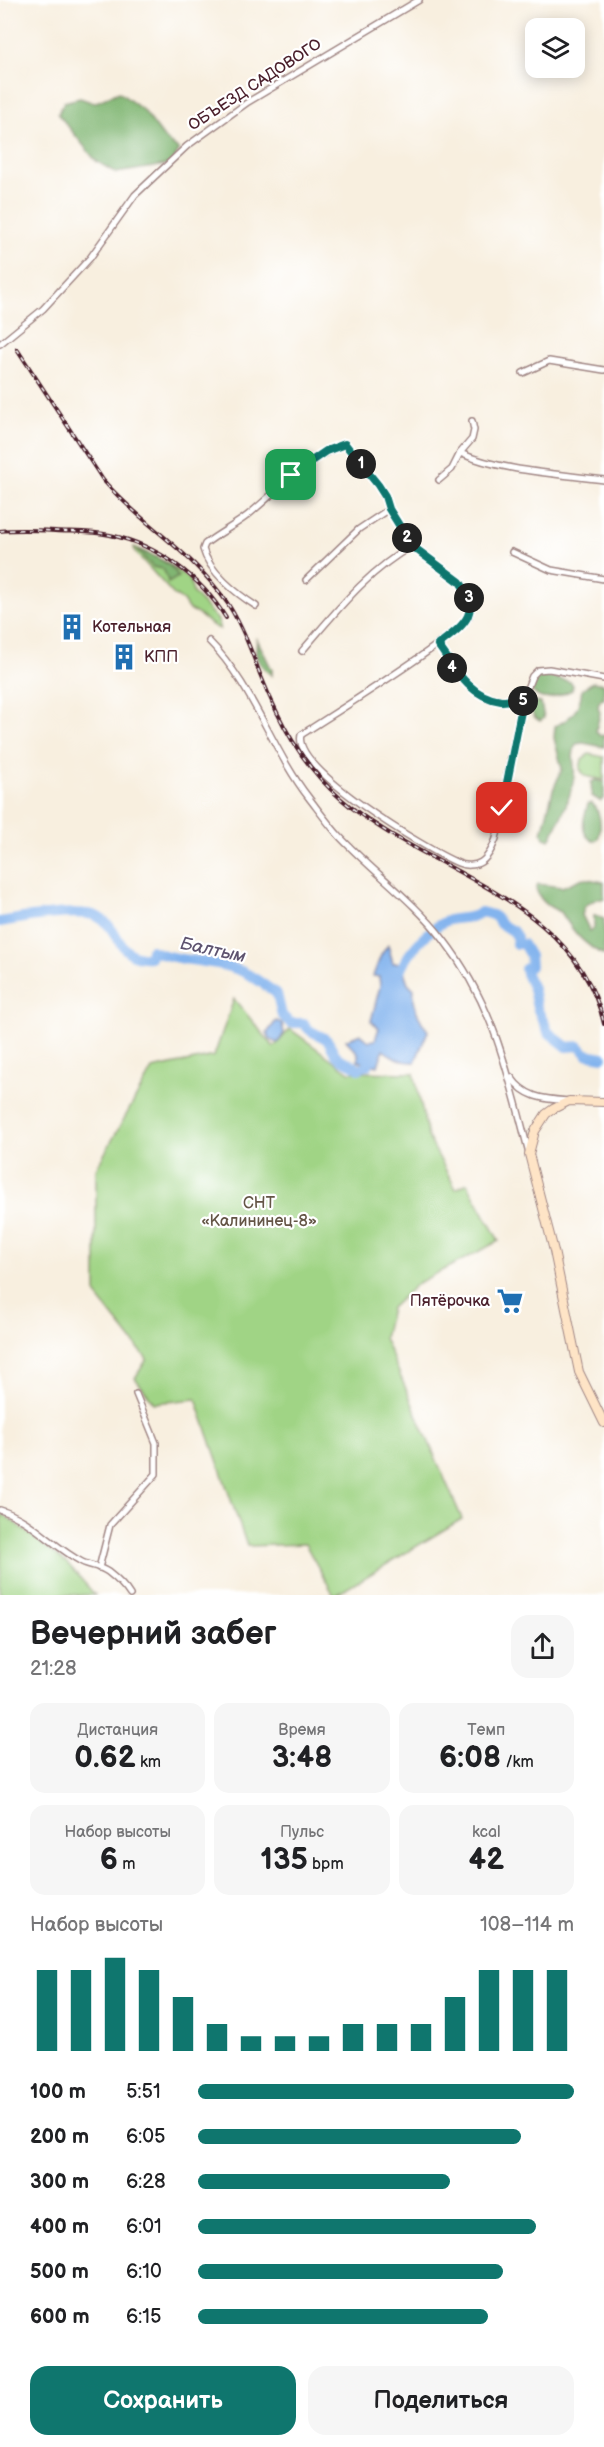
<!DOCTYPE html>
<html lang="ru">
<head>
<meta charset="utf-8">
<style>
	:root { --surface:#fff; --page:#f6f6f6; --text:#202124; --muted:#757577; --accent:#0f766e }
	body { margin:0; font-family:"Balsamiq Sans",sans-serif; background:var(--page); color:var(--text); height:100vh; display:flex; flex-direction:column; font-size:22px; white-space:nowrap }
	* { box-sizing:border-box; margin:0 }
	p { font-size:20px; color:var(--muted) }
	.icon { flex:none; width:33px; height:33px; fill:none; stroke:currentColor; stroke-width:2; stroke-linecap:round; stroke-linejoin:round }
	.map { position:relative; height:1595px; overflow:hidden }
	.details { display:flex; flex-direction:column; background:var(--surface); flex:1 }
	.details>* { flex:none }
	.controls { position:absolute; left:525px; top:18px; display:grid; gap:12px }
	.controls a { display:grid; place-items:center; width:60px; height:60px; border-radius:12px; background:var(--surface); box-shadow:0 3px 15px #0003; font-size:30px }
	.pin { position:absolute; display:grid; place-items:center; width:51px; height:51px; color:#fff; margin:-26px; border-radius:12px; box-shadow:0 3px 9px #0006 }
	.km { position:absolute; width:30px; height:30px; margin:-15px; border-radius:50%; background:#222; color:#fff; font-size:16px; line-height:30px; text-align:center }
	.round { display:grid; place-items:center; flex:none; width:63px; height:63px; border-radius:18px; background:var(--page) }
	.head { display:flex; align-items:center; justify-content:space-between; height:102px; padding:0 30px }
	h1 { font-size:33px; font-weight:700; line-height:45px }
	.metrics { display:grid; grid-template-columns:repeat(3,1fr); gap:9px; height:102px; padding:6px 30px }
	.metrics div { display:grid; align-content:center; border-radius:15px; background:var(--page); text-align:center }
	.metrics b { font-size:30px; font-weight:700 }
	.metrics small { font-size:16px; font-weight:400 }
	.metrics p { font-size:16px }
	.chart { height:168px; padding:12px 30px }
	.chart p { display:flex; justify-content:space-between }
	.chart svg { width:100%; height:108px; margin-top:6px; stroke:var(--accent); stroke-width:6 }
	.button { display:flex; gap:12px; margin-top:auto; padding:12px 30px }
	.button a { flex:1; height:69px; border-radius:18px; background:var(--accent); color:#fff; font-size:24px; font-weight:700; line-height:69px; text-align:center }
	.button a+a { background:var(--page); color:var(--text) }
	ul { padding:0 30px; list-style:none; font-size:20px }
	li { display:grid; grid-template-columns:96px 72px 1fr; align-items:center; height:45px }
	li i { height:15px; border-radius:8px; background:var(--accent) }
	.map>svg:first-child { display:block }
	.green { fill:#a0d485; stroke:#757a58; stroke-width:1.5 }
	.forest { fill:#80b672; stroke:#656a4e; stroke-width:1.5 }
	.water { fill:#83b4ee; stroke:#666a8c; stroke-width:1.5 }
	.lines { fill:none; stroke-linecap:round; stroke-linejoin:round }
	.river { stroke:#83b4ee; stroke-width:10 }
	.street-casing { stroke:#a18785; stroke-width:8 }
	.secondary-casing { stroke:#a18785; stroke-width:10 }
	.street { stroke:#fff; stroke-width:5 }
	.secondary { stroke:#fee4c6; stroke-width:8 }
	.rail-casing { stroke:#4a1f2b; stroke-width:4 }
	.rail { stroke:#fff; stroke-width:1.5; stroke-dasharray:4.5; stroke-linecap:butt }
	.route-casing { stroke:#fff; stroke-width:12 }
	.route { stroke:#0f766e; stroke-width:8 }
	.labels { text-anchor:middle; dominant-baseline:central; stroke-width:4.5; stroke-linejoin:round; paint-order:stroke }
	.street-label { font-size:16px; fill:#4a1f2b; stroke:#fff }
	.poi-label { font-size:16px; fill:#4a1f2b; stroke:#fff; text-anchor:start }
	.park-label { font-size:16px; fill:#645546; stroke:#fff }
	.water-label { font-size:18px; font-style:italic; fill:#5e536f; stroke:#fff }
</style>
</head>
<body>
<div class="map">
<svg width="604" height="1595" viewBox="0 0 604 1595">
	<rect width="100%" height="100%" fill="#fff"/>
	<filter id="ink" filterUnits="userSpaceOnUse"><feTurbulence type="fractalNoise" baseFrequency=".0167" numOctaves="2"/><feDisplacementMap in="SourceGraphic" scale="12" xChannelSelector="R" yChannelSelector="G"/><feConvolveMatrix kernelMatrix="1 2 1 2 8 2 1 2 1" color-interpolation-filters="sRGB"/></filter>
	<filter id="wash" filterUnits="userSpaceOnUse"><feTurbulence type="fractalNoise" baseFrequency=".008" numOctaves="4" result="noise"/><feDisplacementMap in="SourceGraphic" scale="24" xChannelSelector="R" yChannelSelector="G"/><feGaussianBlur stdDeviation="1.35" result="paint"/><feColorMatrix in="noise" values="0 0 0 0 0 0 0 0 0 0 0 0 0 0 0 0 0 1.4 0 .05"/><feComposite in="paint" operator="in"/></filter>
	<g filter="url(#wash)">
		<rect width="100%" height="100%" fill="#f8efdf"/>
		<!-- green -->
		<g class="green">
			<path d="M134 547 168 563 190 580 193 593 218 620 220 629C208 625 201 613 189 610L183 601 173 594 135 552Z"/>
			<path d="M589 754 604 757V780L585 776 580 769 582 759Z"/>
			<path d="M234 999 274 1047 290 1029 349 1072 414 1073 428 1137 456 1189 467 1183 499 1241 418 1283 391 1308 384 1338 462 1519 336 1595H334L305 1544 247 1546 196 1399 154 1403 135 1378 147 1359 96 1295V1169L152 1069 214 1056Z"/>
			<path d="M2 1513 68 1564 95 1595H0Z"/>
		</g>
		<!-- forest -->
		<g class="forest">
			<path d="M119 92 144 111 165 139 179 150 172 164 116 173 96 161 58 114 64 102 80 98 94 103Z"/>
			<path d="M137 550C151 555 173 562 178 577L168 583 167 577 163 569 153 567Z"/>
			<path d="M256 637 272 670V676C266 670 257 663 256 654 255 648 258 644 256 637Z"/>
			<path d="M540 674 570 682 573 685 572 690C558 696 542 705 532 691L533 683Z"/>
			<path d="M593 682 604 684V699L600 700 598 706 600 713 596 731 600 736 604 735V747L583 743 576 744C570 759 576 764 574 777 570 801 560 819 550 840L544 838 542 833 553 790 562 769 554 738 555 726C573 718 580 708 582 689Z"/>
			<path d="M536 702 541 703 544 718 540 721C532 717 531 712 532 704Z"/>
			<path d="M596 780 604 782V798L600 801 592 796 591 782Z"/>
			<path d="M592 803C601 813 602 827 598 839L593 841C578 834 584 817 588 804Z"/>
			<path d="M583 878 604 882V899H596L585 906 582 915 590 931 594 928V915L604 919V955C582 943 574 933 561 912 550 908 539 900 536 888L538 884 562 887Z"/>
		</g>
		<!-- water -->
		<g class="water">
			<path d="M388 945 393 963H401L408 983 414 989C412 1005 418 1018 428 1031L415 1062C402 1063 393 1057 383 1050L378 1066 358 1061V1053L346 1040 360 1034 369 1041 375 1040 379 1028 371 1021 380 986 379 977 373 976 381 955Z"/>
			<path d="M276 1021 282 1023 284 1033 278 1043 270 1040 267 1033Z"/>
		</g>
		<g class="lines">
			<!-- river -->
			<g class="river">
				<path d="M0 922C20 918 81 908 98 917 120 928 117 960 150 957L151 950C177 962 206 959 233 968 250 973 263 984 277 994L282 1015 290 1023H304C309 1034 319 1033 327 1040 332 1045 332 1052 338 1057 344 1062 352 1063 359 1069L368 1065 374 1052"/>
				<path d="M399 976C402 958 428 930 444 922 456 916 471 921 481 912 490 914 497 915 500 924L513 931 517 937 516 944H523L530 956 531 966 525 969C526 977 529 979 532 986 535 994 535 1003 538 1010 541 1018 546 1024 548 1032L567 1047 579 1046 586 1054 603 1057"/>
			</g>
		</g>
	</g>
	<g filter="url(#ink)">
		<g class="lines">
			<!-- street casing -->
			<g class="street-casing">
				<g id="street">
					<path d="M0 344 43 309 90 258 135 195 187 146 248 102 419 0"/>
					<path d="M523 373 549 361 604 370"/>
					<path d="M460 453C500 471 561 474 604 480"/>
					<path d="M439 480 452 469 460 453 472 439 474 430 472 421"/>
					<path d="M512 552 551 570 604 579"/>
					<path d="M306 580 359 529 389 509"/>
					<path d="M256 606C237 594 209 572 203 549L205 544C219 533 234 526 248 515 280 489 304 459 345 444L378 485 385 496 389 509 412 546 460 582C467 591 473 604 469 616 464 633 325 719 301 735 291 769 429 851 458 863 465 866 475 866 481 862 490 856 496 841 498 831 503 813 504 795 507 777 512 750 518 723 524 696L532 676 538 670 549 669 604 679"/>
					<path d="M209 641C253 685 271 749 309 798 319 811 329 825 340 837 373 872 414 901 443 939 495 1006 508 1074 529 1153"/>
					<path d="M438 645C454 666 469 698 501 701 509 702 516 697 524 696"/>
					<path d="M302 651C335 613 367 571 412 546"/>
					<path d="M511 1077C525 1098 544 1099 568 1101"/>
					<path d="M0 1510C31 1519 53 1547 82 1562 90 1566 100 1566 108 1572 117 1579 124 1585 130 1595"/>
					<path d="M99 1568 110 1525 156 1474V1443L136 1394"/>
				</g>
			</g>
			<!-- secondary casing -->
			<g class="secondary-casing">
				<path id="secondary" d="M604 1102 569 1101 553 1109 546 1114 535 1131 529 1154 554 1251 579 1372 604 1423"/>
			</g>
			<!-- street -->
			<use href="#street" class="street"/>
			<!-- secondary -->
			<use href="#secondary" class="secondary"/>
			<!-- rail casing -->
			<g class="rail-casing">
				<g id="rail">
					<path d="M17 349 103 480C143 526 192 551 228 604 242 626 251 650 260 674 279 721 301 764 340 798 427 874 575 896 604 1024"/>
					<path d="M0 531C18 529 37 530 55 531 73 532 92 531 110 535 158 545 201 577 226 618"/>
				</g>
			</g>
			<!-- rail -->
			<use href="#rail" class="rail"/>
		</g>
	</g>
	<g class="lines" filter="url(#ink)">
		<!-- route casing -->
		<g class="route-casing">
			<path id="route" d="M291 475 326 451 345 444 378 485 385 496 389 509 412 546 460 582C483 614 462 626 438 645 454 667 469 697 501 701 509 702 516 697 524 696L502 808"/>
		</g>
		<!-- route -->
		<use href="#route" class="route"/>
	</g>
	<!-- icons -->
	<defs>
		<g id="building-bare" transform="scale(2.07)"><path d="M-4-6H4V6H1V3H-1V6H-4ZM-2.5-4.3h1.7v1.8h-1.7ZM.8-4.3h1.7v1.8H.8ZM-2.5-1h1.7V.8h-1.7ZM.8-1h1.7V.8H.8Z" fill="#1f6fb2" stroke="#fff" stroke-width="2.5" paint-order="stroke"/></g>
		<g id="supermarket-bare" transform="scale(2.07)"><path d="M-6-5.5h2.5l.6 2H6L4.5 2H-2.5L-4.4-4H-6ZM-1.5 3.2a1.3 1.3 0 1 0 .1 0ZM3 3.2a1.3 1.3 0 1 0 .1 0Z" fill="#1f6fb2" stroke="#fff" stroke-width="2.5" paint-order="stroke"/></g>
	</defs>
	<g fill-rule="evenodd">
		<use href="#building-bare" x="72" y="627"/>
		<use href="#building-bare" x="124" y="657"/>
		<use href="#supermarket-bare" x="510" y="1301"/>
	</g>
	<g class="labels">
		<!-- street labels -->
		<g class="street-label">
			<text transform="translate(255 85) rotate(-33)">ОБЪЕЗД САДОВОГО</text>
		</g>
		<!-- poi labels -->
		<g class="poi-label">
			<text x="92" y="627">Котельная</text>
			<text x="144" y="657">КПП</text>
			<text x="490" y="1301" text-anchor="end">Пятёрочка</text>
		</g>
		<!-- park labels -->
		<g class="park-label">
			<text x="259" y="1203">СНТ<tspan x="259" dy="18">«Калининец-8»</tspan></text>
		</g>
		<!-- water labels -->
		<g class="water-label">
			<text transform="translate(213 950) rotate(12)">Балтым</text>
		</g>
	</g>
</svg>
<div class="controls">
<a><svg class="icon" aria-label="layers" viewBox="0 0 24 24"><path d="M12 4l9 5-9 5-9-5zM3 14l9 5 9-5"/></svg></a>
</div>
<div class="pin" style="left:291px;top:475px;background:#1e9e55"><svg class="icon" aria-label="arrive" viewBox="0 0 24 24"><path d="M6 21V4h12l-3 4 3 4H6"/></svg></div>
<div class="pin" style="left:502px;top:808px;background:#d93025"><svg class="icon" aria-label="check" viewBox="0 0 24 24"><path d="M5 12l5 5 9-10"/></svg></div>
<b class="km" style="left:361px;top:464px">1</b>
<b class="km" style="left:407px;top:538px">2</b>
<b class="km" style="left:469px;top:598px">3</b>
<b class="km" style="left:452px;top:668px">4</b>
<b class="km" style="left:523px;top:701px">5</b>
</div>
<section class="details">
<div class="head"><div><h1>Вечерний забег</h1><p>21:28</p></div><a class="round"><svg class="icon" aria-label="share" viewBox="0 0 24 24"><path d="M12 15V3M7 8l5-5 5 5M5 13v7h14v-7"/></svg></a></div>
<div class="metrics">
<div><p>Дистанция</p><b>0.62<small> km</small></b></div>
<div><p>Время</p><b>3:48</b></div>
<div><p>Темп</p><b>6:08<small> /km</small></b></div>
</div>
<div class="metrics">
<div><p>Набор высоты</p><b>6<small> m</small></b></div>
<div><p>Пульс</p><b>135<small> bpm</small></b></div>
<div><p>kcal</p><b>42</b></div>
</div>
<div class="chart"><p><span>Набор высоты</span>108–114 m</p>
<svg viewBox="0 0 160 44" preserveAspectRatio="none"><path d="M5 44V11M15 44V11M25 44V6M35 44V11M45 44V22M55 44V33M65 44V38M75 44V38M85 44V38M95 44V33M105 44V33M115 44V33M125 44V22M135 44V11M145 44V11M155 44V11"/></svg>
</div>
<ul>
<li><b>100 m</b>5:51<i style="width:100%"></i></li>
<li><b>200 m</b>6:05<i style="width:86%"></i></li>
<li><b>300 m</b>6:28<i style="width:67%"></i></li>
<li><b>400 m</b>6:01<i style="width:90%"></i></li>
<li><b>500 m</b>6:10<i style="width:81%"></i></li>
<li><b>600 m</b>6:15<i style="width:77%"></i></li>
</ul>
<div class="button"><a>Сохранить</a><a>Поделиться</a></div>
</section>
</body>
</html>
